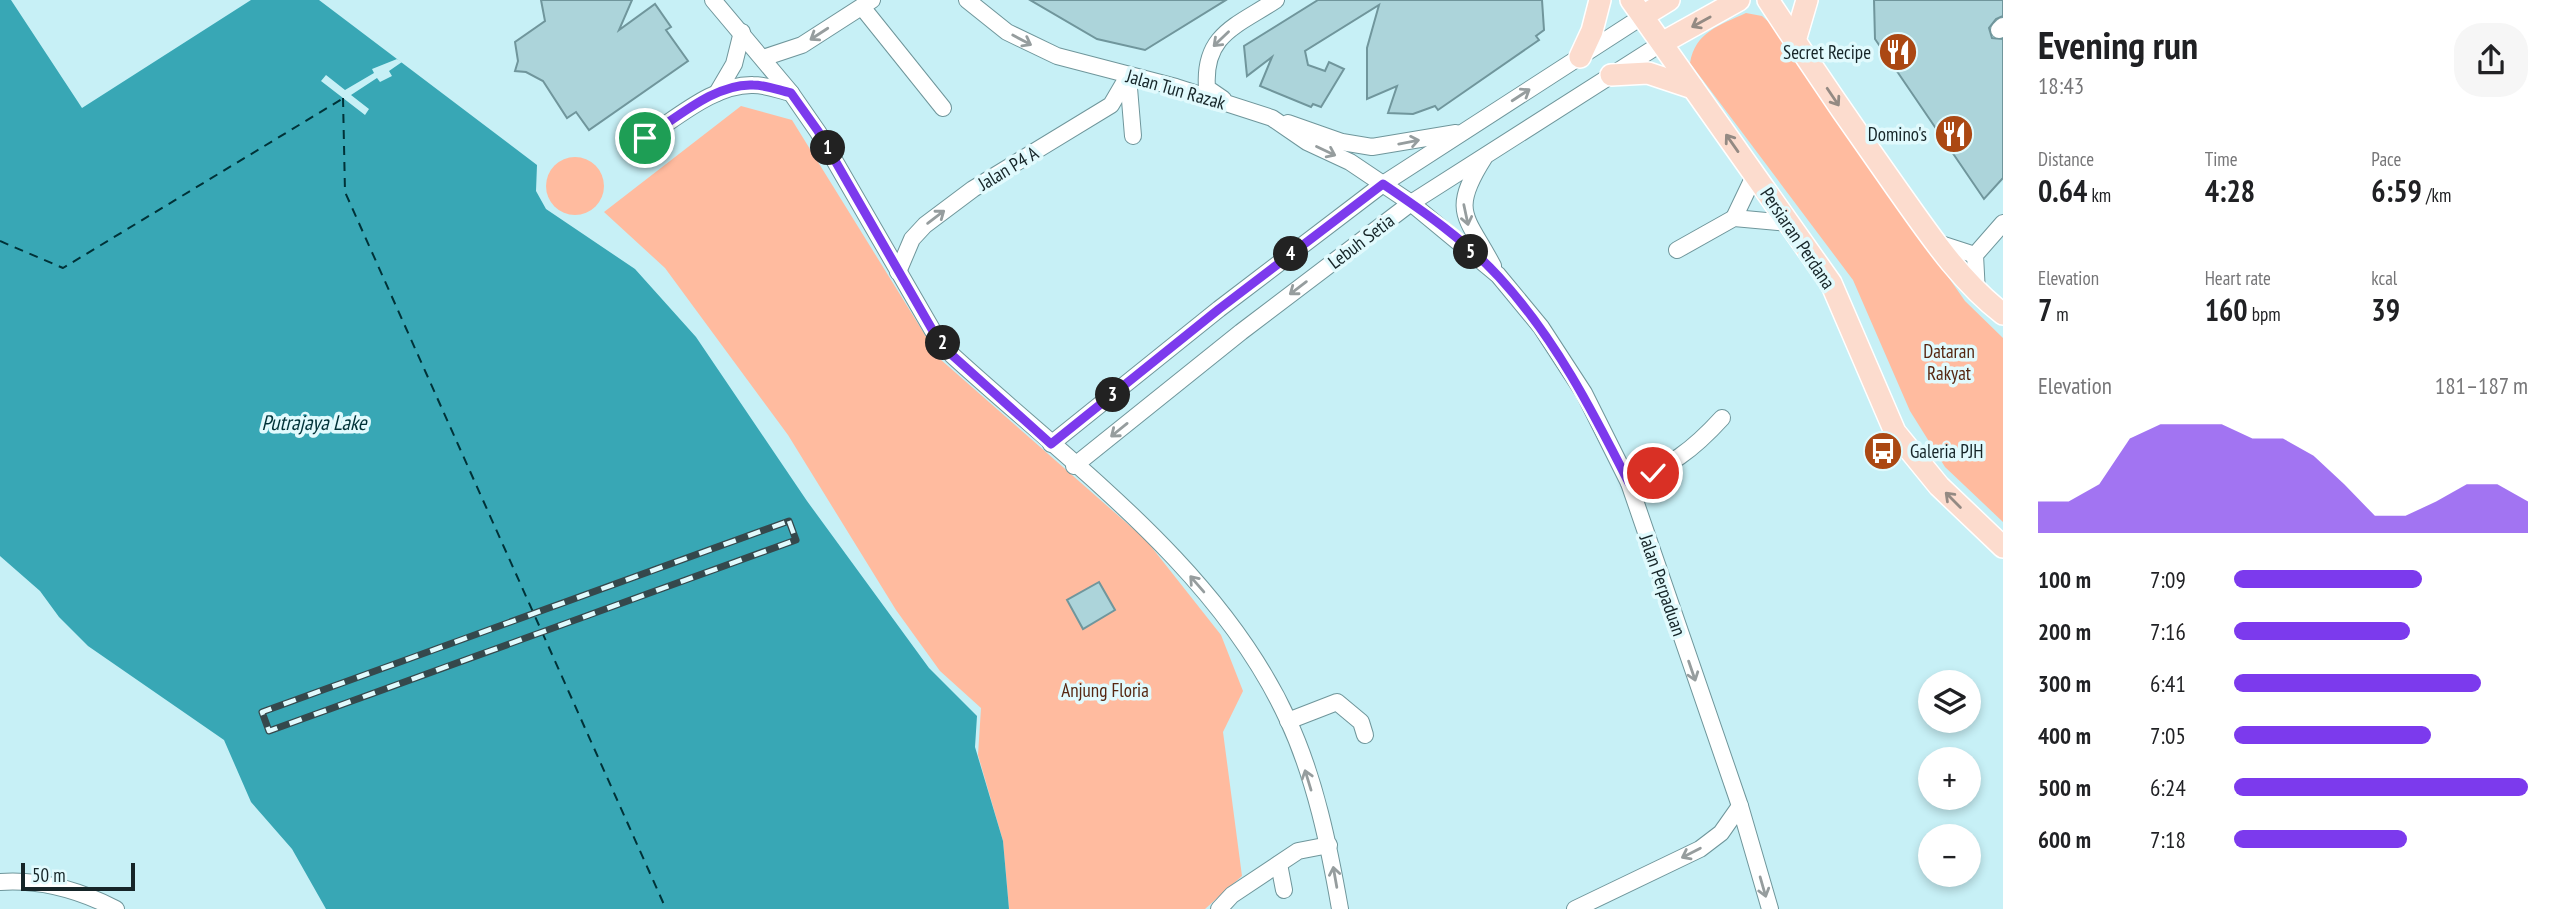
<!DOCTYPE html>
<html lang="en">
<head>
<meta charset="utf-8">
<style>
	:root { --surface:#fff; --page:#f6f6f6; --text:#202124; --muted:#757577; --accent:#7c3aed }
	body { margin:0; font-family:"PT Sans Narrow",sans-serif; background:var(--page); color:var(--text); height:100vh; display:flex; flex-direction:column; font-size:26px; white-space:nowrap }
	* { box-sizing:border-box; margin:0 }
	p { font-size:23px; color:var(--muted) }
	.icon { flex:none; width:38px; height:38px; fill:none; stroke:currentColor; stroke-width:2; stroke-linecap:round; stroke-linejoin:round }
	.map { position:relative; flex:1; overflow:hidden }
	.details { display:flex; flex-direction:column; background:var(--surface); width:560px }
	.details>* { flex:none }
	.fabs { position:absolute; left:1918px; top:670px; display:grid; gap:14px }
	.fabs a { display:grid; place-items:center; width:63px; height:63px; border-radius:50%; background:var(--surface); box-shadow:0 4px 10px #0003; font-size:35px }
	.scale { position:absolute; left:21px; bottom:18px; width:114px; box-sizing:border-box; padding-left:7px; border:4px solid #162528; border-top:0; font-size:19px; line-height:24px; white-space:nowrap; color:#162528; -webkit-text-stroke:5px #e1fafd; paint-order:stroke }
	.pin { position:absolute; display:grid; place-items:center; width:60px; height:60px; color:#fff; margin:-30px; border:4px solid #fff; border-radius:50%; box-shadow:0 2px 7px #0007 }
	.km { position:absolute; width:35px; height:35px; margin:-18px; border-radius:50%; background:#222; color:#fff; font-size:19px; line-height:35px; text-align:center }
	.round { display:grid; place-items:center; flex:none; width:74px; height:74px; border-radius:28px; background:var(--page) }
	.headline { display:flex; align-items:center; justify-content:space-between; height:119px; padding:0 35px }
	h1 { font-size:38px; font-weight:600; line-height:52px }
	.stats { display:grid; grid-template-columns:repeat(3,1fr); gap:10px; height:119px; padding:7px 35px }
	.stats div { display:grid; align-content:center }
	.stats b { font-size:30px; font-weight:600 }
	.stats small { font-size:19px; font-weight:400 }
	.stats p { font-size:19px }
	.chart { height:196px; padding:14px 35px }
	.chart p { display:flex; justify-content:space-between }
	.chart svg { width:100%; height:126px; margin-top:7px; fill:var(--accent); opacity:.7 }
	ul { padding:0 35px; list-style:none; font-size:23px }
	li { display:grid; grid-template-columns:112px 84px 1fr; align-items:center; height:52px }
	li i { height:18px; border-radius:9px; background:var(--accent) }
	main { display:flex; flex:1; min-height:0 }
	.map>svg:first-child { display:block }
	.green { fill:#ffbb9f }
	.water { fill:#38a7b5 }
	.pier { fill:#c7f0f6 }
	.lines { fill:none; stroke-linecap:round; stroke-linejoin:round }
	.ferry { stroke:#003238; stroke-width:2; stroke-dasharray:9 7; stroke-linecap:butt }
	.building { fill:#acd4da; stroke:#70969c; stroke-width:2 }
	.minor-casing { stroke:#6f969b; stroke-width:18 }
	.major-casing { stroke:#fff; stroke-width:24 }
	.minor { stroke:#fff; stroke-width:16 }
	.major { stroke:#fcdcce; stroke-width:21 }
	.rail-casing { stroke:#35484c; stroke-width:7 }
	.rail { stroke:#e1fafd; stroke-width:4.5; stroke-dasharray:13; stroke-linecap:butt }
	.oneway { stroke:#948a83 }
	.oneway2 { stroke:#969d9e }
	.route-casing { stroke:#fff; stroke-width:14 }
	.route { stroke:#7c3aed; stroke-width:9 }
	.labels { text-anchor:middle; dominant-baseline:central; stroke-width:7; stroke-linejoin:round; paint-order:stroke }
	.poi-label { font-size:19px; fill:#162528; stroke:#e1fafd; text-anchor:end }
	.street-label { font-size:19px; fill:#162528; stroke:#e1fafd }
	.park-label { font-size:19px; fill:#562711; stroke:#e1fafd }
	.water-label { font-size:21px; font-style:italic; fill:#003238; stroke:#e1fafd }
</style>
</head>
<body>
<main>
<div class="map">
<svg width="2003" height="909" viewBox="0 0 2003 909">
	<rect width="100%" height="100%" fill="#c7f0f6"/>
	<!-- green -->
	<g class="green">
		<path d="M1746 13 1762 16 1772 25 1965 301 2003 338V522L1945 467 1910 411 1853 280 1690 63C1695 32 1720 25 1746 13Z"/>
		<path d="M741 106 792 120 940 359 1146 540 1221 635 1243 691 1223 732 1242 876 1205 909H1009L1003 841 978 755 981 708 940 671 896 610 788 435 665 268 604 212Z"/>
		<circle cx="575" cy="186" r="29"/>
	</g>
	<!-- water -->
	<path class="water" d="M0 0H11L82 108 251 0H319L537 165 536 191 546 209 635 269 696 337 807 501 929 668 977 716 975 747 1003 841 1009 909H326L292 849 251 802 224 740 88 646 59 617 40 591 0 556Z"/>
	<!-- pier -->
	<path class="pier" d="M397 59 402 62 389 71 392 76 380 82 377 78 351 95 369 109 365 115 321 81 326 75 345 90 374 73 372 69Z"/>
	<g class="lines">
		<!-- ferry -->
		<g class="ferry">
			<path d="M343 98 345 192 666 909"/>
			<path d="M0 241 63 268 342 99"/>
		</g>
	</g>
	<!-- building -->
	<g class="building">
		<path d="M541 0H632L619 30 655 4 671 27 666 30 688 61 589 130 576 112 567 118 543 81 526 72 515 71 518 61 515 42 545 21Z"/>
		<path d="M1030 0H1226L1145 50 1097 39Z"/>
		<path d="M1318 0H1542L1544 30 1536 36 1539 40 1438 110 1435 106 1413 114 1388 113 1397 86 1367 99V48L1379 5 1305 51 1308 65 1325 71 1329 62 1344 69 1321 107 1313 104 1311 107 1260 86 1272 57 1247 76 1244 46Z"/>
		<path d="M1874 0H2003V16L1996 19 1989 28 1992 38 2003 39V178L1984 199 1875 39Z"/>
		<path d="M1099 582 1115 610 1083 629 1067 600Z"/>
	</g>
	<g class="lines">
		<!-- minor casing -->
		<g class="minor-casing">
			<g id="minor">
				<path d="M713 0 791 93 818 132 933 331 952 355C1071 464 1219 569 1288 720 1315 778 1329 846 1340 909"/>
				<path d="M967 0 1007 32 1057 56 1176 87 1272 118 1307 142 1350 162 1411 203 1498 275 1541 327 1584 393 1629 483 1740 806 1770 909"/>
				<path d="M862 7 943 108"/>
				<path d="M1999 30 2003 26"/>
				<path d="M763 58 802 45 872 0"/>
				<path d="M1128 76 1133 136"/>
				<path d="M717 93 734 64 742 32"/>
				<path d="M1223 99 1207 88C1203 34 1237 26 1276 0"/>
				<path d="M1288 123 1342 142 1372 147 1456 133"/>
				<path d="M645 138C676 119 714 84 753 85 766 85 778 90 791 93"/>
				<path d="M1484 158C1449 213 1467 216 1493 266"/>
				<path d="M1734 218 1755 174"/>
				<path d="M1935 242 1975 255"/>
				<path d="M1677 250 1734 218 1789 223"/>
				<path d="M898 272 912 239 925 225 973 189 1111 105 1128 76"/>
				<path d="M1977 293 1975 255 2003 223"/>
				<path d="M1051 444 1219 309 1383 184 1643 16"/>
				<path d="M1074 466 1241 332 1411 203 1662 43"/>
				<path d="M1629 483C1670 466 1692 451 1722 418"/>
				<path d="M1288 721 1337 702 1361 722 1365 735"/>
				<path d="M1279 864 1284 890"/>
				<path d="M0 882C42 879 79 890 116 909"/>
				<path d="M1219 909 1232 895 1298 851 1329 845"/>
				<path d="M1575 909 1700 849 1721 833 1740 806"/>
			</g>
		</g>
		<!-- major casing -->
		<g class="major-casing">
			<g id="major">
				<path d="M1631 0 1831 283 1895 432 1939 486 2003 547"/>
				<path d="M1768 0C1810 64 1853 127 1897 189 1929 234 1959 280 2003 314"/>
				<path d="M1643 16 1669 0"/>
				<path d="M1795 41 1807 0"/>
				<path d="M1662 43 1739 0"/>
				<path d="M1580 57 1592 31 1600 0"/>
				<path d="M1611 75 1648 73 1693 88"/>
			</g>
		</g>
		<!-- minor -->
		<use href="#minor" class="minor"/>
		<!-- major -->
		<use href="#major" class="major"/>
		<!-- rail casing -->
		<g class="rail-casing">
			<path id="rail" d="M789 521 796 540 269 731 262 712Z"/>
		</g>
		<!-- rail -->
		<use href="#rail" class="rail"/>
	</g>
	<!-- one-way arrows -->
	<defs><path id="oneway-shaft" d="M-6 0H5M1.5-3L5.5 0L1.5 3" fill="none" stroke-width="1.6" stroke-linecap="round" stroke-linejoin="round" transform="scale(1.75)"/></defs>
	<g class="oneway">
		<use href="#oneway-shaft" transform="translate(1701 22) rotate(151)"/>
		<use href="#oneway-shaft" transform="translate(1833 97) rotate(56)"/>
		<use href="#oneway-shaft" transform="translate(1732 143) rotate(-125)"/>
		<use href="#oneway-shaft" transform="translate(1953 500) rotate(-135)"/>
	</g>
	<g class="oneway2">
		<use href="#oneway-shaft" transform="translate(819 34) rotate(147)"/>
		<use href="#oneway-shaft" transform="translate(1221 39) rotate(136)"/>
		<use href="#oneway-shaft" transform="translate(1022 40) rotate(28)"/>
		<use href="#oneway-shaft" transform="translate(1521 95) rotate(-33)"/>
		<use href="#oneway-shaft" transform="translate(1409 142) rotate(-11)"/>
		<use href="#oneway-shaft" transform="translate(1326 151) rotate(25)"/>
		<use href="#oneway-shaft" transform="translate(1466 215) rotate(78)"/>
		<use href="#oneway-shaft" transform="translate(936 217) rotate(-37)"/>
		<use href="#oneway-shaft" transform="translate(1298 288) rotate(143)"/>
		<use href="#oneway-shaft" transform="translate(1119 430) rotate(141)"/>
		<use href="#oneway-shaft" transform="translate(1197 584) rotate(-131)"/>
		<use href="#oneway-shaft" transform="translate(1692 671) rotate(71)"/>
		<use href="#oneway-shaft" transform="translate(1308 780) rotate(-107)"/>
		<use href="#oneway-shaft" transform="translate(1691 853) rotate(153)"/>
		<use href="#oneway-shaft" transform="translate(1335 877) rotate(-100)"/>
		<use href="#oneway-shaft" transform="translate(1763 887) rotate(74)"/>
	</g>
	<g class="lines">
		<!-- route casing -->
		<g class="route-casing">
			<path id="route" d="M645 138C676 119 715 83 753 85 766 85 778 90 791 93L818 131 933 331 952 355 1051 444 1219 309 1383 184C1423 211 1466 241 1499 277 1555 338 1592 410 1629 483L1653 473"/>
		</g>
		<!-- route -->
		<use href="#route" class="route"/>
	</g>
	<!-- icons -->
	<defs>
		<g id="restaurant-disc" transform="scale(2.0125)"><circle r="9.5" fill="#ab4813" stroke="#e1fafd"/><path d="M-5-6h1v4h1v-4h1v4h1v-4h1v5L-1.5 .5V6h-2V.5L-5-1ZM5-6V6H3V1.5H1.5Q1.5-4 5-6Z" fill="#fff"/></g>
		<g id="bus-disc" transform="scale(2.0125)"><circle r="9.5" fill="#ab4813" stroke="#e1fafd"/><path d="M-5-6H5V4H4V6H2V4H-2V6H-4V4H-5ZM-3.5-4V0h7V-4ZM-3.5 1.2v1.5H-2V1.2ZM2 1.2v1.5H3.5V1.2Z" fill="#fff"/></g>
	</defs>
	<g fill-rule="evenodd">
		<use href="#restaurant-disc" x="1898" y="52"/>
		<use href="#restaurant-disc" x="1954" y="134"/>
		<use href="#bus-disc" x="1883" y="451"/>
	</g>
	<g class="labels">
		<!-- poi labels -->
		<g class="poi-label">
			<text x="1871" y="52">Secret Recipe</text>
			<text x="1927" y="134">Domino's</text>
			<text x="1910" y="451" text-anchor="start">Galeria PJH</text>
		</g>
		<!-- street labels -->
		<g class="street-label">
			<text transform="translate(1176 89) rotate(16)">Jalan Tun Razak</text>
			<text transform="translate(1008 168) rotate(-31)">Jalan P4 A</text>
			<text transform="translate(1798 238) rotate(56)">Persiaran Perdana</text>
			<text transform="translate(1361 241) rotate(-37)">Lebuh Setia</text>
			<text transform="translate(1663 585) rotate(71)">Jalan Perpaduan</text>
		</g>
		<!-- park labels -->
		<g class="park-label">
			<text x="1949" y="351">Dataran<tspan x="1949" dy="22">Rakyat</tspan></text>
			<text x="1105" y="690">Anjung Floria</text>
		</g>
		<!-- water labels -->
		<g class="water-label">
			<text x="314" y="422">Putrajaya Lake</text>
		</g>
	</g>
</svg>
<div class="fabs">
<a><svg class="icon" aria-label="layers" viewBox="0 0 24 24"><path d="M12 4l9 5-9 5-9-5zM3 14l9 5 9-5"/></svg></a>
<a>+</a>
<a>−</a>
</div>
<div class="scale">50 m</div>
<div class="pin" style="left:645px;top:138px;background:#1e9e55"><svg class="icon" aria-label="arrive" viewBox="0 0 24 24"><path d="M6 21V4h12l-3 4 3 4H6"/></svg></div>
<div class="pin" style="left:1653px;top:473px;background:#d93025"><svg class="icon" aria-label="check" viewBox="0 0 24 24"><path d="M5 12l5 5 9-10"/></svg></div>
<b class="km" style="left:828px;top:148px">1</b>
<b class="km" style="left:943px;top:343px">2</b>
<b class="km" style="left:1113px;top:395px">3</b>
<b class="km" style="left:1291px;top:254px">4</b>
<b class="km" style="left:1471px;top:252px">5</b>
</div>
<section class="details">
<div class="headline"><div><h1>Evening run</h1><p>18:43</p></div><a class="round"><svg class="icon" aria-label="share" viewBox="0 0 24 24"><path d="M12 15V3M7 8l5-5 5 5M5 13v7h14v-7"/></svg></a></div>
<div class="stats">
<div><p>Distance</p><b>0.64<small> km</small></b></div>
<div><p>Time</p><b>4:28</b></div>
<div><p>Pace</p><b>6:59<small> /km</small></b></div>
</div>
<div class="stats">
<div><p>Elevation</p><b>7<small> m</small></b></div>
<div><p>Heart rate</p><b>160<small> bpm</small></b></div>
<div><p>kcal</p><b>39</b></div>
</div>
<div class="chart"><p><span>Elevation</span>181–187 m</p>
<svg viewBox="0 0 160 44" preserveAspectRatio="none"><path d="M0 44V33L10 33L20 27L30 11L40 6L50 6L60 6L70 11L80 11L90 17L100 27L110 38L120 38L130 33L140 27L150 27L160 33V44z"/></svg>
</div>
<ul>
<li><b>100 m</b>7:09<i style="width:64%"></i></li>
<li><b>200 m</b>7:16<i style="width:60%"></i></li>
<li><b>300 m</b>6:41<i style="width:84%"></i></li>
<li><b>400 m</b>7:05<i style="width:67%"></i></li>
<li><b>500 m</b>6:24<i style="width:100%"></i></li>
<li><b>600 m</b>7:18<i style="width:59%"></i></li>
</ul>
</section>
</main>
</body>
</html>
